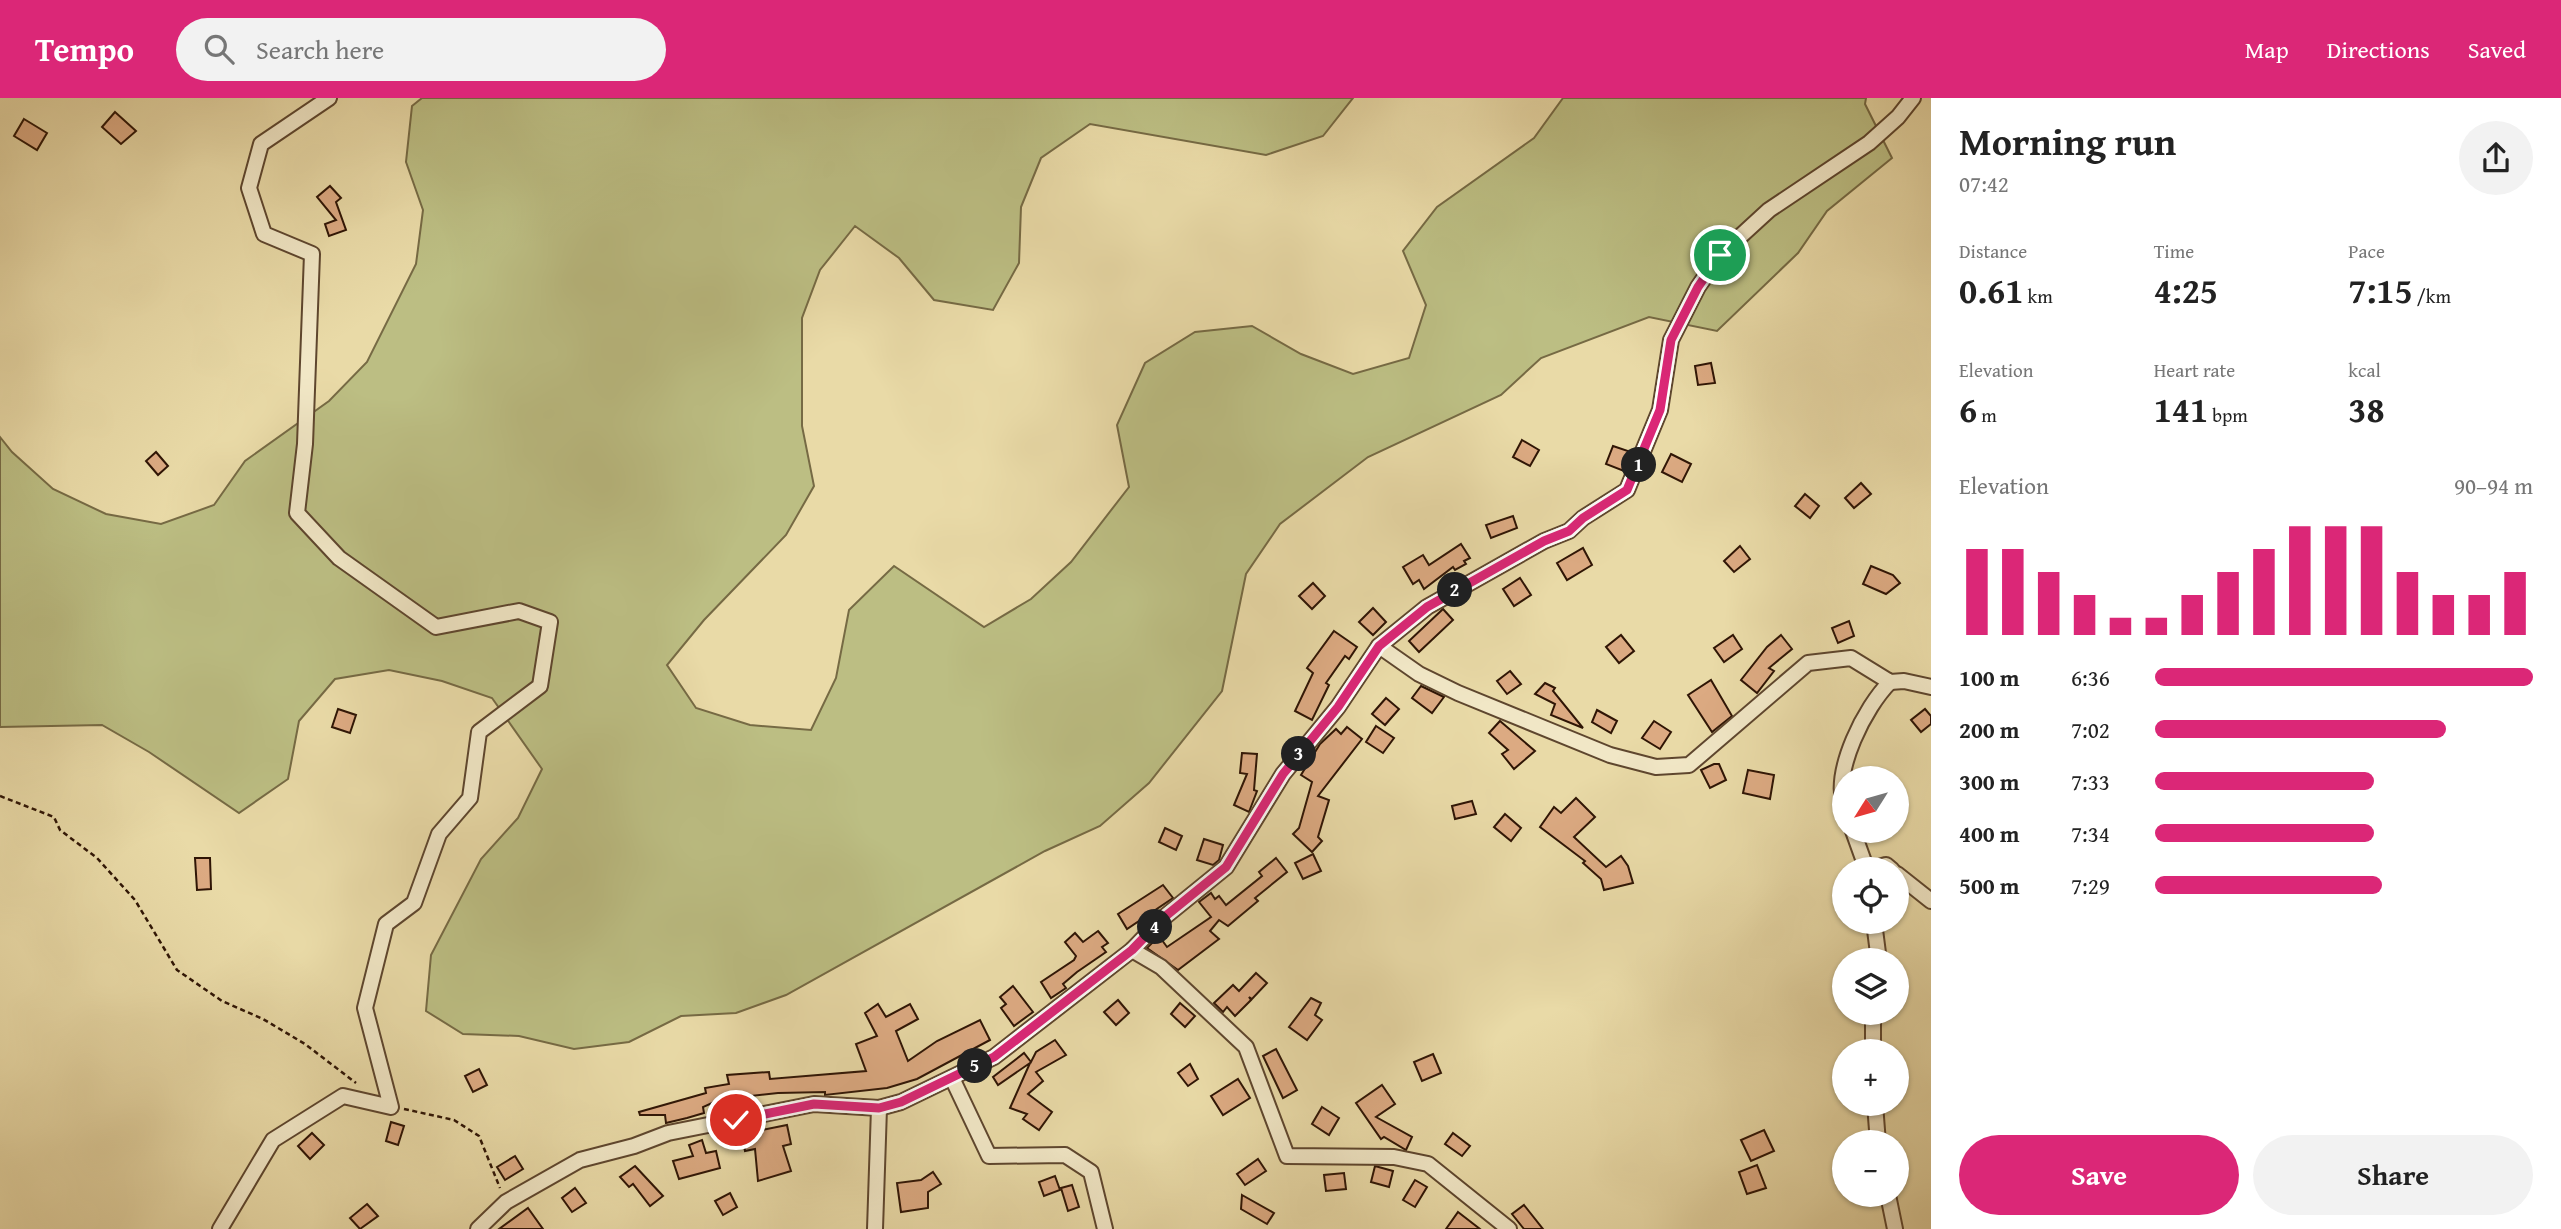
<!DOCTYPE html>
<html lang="en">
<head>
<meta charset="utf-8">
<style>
	:root { --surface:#fff; --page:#f2f2f2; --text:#222; --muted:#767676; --accent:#db2777 }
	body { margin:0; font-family:"Gentium Book Plus",serif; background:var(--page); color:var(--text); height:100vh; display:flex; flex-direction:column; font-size:26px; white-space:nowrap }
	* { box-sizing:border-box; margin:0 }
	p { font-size:23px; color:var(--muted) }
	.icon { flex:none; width:38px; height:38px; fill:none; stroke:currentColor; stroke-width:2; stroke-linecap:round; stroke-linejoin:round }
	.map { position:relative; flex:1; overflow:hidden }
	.details { display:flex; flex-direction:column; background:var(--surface); width:630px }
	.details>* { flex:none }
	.needle { width:46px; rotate:233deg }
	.buttons { position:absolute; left:1832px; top:668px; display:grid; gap:14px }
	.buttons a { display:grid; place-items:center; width:77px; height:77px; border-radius:50%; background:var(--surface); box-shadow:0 2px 5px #0004; font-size:35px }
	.pin { position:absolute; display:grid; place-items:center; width:60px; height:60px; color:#fff; margin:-30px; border:4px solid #fff; border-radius:50%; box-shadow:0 2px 7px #0007 }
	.km { position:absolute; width:35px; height:35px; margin:-18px; border-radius:50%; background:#222; color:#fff; font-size:19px; line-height:35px; text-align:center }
	.round { display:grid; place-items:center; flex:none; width:74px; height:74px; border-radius:37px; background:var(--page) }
	.head { display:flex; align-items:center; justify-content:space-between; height:119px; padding:0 28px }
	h1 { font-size:38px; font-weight:600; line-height:52px }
	.stats { display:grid; grid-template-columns:repeat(3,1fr); gap:10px; height:119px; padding:7px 28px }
	.stats div { display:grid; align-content:center }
	.stats b { font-size:35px; font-weight:600 }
	.stats small { font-size:19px; font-weight:400 }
	.stats p { font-size:19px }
	.chart { height:196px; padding:14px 28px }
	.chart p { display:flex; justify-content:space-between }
	.chart svg { width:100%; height:126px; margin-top:7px; stroke:var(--accent); stroke-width:6 }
	.primary-button { display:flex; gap:14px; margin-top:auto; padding:14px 28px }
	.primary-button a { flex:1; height:80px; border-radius:42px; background:var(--accent); color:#fff; font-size:28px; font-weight:600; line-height:80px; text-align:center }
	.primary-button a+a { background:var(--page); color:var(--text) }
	ul { padding:0 28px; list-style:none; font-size:23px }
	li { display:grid; grid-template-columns:112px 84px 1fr; align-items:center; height:52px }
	li i { height:18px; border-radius:9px; background:var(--accent) }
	header { display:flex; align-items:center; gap:42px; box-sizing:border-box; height:98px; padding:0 35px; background:var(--accent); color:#fff }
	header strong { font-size:33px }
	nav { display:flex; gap:38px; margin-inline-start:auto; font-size:24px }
	.search { width:490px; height:63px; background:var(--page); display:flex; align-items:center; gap:18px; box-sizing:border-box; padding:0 24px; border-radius:38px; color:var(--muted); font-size:26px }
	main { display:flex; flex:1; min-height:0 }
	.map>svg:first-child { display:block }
	.green { fill:#bcbe83; stroke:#766a44; stroke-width:2 }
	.building { fill:#dcaa82; stroke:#2f1505; stroke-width:2 }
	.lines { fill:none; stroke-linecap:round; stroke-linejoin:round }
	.street-casing { stroke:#5e462e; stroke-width:18 }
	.path { stroke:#2f1505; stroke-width:2.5; stroke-dasharray:5 3.5; stroke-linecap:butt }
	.street { stroke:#f1e7c6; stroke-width:14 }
	.route-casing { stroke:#fff; stroke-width:14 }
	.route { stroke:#db2777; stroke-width:9 }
</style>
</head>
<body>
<header>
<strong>Tempo</strong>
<div class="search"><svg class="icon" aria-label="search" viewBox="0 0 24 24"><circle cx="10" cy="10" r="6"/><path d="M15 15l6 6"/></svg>Search here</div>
<nav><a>Map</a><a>Directions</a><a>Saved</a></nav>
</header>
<main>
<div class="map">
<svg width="1931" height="1131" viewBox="0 0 1931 1131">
	<rect width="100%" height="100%" fill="#e9daa7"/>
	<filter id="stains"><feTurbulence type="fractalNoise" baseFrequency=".00286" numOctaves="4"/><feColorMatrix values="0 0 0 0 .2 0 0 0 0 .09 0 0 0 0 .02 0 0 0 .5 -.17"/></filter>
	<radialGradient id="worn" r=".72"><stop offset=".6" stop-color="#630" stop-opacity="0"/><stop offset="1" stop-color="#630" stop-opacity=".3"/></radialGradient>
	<!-- green -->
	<path class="green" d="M422 0H1353L1323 38 1266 57 1090 26 1041 60 1021 109 1019 165 993 212 934 202 899 160 855 128 820 172 802 220V328L814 388 786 437 704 522 667 567 696 610 750 627 811 632 836 580 849 512 894 468 984 529 1031 501 1071 464 1129 389 1117 327 1145 265 1195 234 1252 228 1301 256 1353 276 1409 260 1426 207 1403 153 1437 109 1534 40 1563 0H1866L1865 6 1892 60 1827 113 1798 155 1717 233 1649 219 1541 260 1501 297 1368 359 1280 426 1246 476 1222 593 1149 685 1100 728 1045 753 786 897 736 915 681 918 629 944 574 951 519 938 463 936 426 913 431 857 481 761 518 720 542 671 492 600 442 583 389 572 335 581 299 623 288 681 239 715 149 654 102 627 0 629V339L12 354 53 391 106 416 161 426 214 407 245 363 329 303 367 264 416 166 423 112 406 64 412 8Z"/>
	<!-- building -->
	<g class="building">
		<path d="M115 14 136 33 121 46 102 29Z"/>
		<path d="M24 21 47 35 37 52 14 38Z"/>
		<path d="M330 88 341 100 336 104 346 132 329 138 325 126 336 122 317 99Z"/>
		<path d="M1711 265 1715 285 1698 287 1695 268Z"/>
		<path d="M1522 342 1539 352 1530 368 1513 359Z"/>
		<path d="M1613 348 1631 354 1624 373 1606 366Z"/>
		<path d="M156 354 168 368 158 377 146 363Z"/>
		<path d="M1671 356 1691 366 1682 384 1662 374Z"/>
		<path d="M1861 385 1871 396 1854 410 1845 400Z"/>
		<path d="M1805 396 1819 408 1810 420 1795 408Z"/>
		<path d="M1513 418 1517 430 1491 440 1486 427Z"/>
		<path d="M1461 446 1470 460 1464 463 1466 466 1455 472 1453 469 1424 491 1419 482 1413 486 1403 469 1423 457 1429 467Z"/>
		<path d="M1740 448 1750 461 1734 474 1724 463Z"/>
		<path d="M1583 450 1592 467 1567 482 1557 465Z"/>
		<path d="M1871 468 1893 477 1900 485 1886 496 1863 486Z"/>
		<path d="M1520 480 1531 497 1514 508 1503 491Z"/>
		<path d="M1313 485 1325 498 1312 511 1299 498Z"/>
		<path d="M1373 510 1386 524 1373 537 1359 524Z"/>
		<path d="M1443 511 1453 522 1419 554 1409 543Z"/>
		<path d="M1849 523 1854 538 1838 545 1832 530Z"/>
		<path d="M1334 533 1357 549 1349 561 1345 558 1326 585 1329 587 1312 622 1295 613 1313 575 1307 570Z"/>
		<path d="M1621 537 1634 553 1619 565 1606 549Z"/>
		<path d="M1733 537 1742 551 1724 564 1714 550Z"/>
		<path d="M1781 537 1792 551 1769 570 1774 573 1757 595 1741 582 1767 549Z"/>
		<path d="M1510 573 1521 586 1507 596 1497 583Z"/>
		<path d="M1711 582 1732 618 1712 634 1688 597Z"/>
		<path d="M1545 585 1555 590 1553 593 1583 630 1551 617 1555 606 1535 596Z"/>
		<path d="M1421 588 1444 599 1432 615 1412 600Z"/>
		<path d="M1386 600 1399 611 1385 627 1372 616Z"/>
		<path d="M338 611 356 617 350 635 332 629Z"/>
		<path d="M1925 611 1931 618V626L1921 634 1911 622Z"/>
		<path d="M1597 612 1617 623 1611 635 1592 624Z"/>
		<path d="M1500 623 1535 653 1514 671 1502 656 1508 652 1489 635Z"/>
		<path d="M1654 623 1671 634 1660 651 1642 640Z"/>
		<path d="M1376 628 1394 640 1383 655 1366 644Z"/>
		<path d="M1347 629 1362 641 1318 698 1329 702 1318 739 1322 743 1312 754 1293 736 1299 730 1312 684 1301 677 1320 646 1336 631 1341 636Z"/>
		<path d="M1242 655 1257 656 1254 692 1257 693 1249 714 1234 707 1247 676 1240 675Z"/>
		<path d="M1714 666H1719L1726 682 1710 690 1701 672Z"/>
		<path d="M1748 672 1774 677 1770 701 1743 695Z"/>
		<path d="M1576 700 1595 719 1574 739 1606 769 1621 758 1628 768 1633 785 1604 792 1601 781 1583 765 1585 763 1540 729 1554 709 1561 715Z"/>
		<path d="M1472 703 1476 716 1455 721 1452 708Z"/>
		<path d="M1505 716 1521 730 1511 743 1494 729Z"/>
		<path d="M1165 730 1182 738 1176 752 1159 744Z"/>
		<path d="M1204 741 1223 747 1219 762 1213 767 1197 762Z"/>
		<path d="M1313 756 1321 773 1303 781 1295 765Z"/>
		<path d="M195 760H210L211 791 197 792Z"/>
		<path d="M1276 760 1287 774 1255 800 1258 803 1228 828 1219 822 1210 833 1219 841 1178 872 1147 850 1159 838 1167 849 1211 819 1199 804 1211 795 1215 801 1219 798 1226 807 1262 778 1259 774Z"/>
		<path d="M1163 787 1173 800 1127 831 1118 816Z"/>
		<path d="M1098 833 1108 845 1102 849 1106 854 1077 874 1063 886 1066 890 1051 900 1041 884 1074 862 1076 858 1065 844 1075 835 1083 844Z"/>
		<path d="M1256 875 1267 885 1252 901 1249 899 1251 902 1235 918 1227 909 1223 914 1214 905 1233 887 1239 893Z"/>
		<path d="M1013 888 1033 914 1014 928 1001 910 1006 906 1000 899Z"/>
		<path d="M1311 900 1321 905 1315 917 1322 922 1307 942 1289 929Z"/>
		<path d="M1118 902 1129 915 1116 927 1104 914Z"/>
		<path d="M1180 905 1195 918 1185 929 1171 916Z"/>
		<path d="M878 906 886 919 910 906 918 921 896 933 908 963 937 943 980 922 990 942 917 981 887 990 825 997V994L778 995 733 1000 732 996 703 1009 704 1015 687 1020 666 1025 665 1017H640L639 1014 706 995 705 990 729 986 727 977 769 974 770 981 866 973 856 946 877 938 865 915Z"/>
		<path d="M1055 942 1066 957 1036 974 1043 983 1028 996 1052 1014 1039 1032 1023 1021 1027 1016 1010 1010 1030 965 998 987 993 979 1024 955 1031 964 1036 954Z"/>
		<path d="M1276 951 1297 992 1283 1000 1263 958Z"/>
		<path d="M1433 956 1441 975 1422 983 1414 964Z"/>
		<path d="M1190 966 1198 981 1188 988 1178 975Z"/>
		<path d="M479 971 487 987 473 994 465 978Z"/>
		<path d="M1238 981 1250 1000 1223 1017 1211 998Z"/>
		<path d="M1382 987 1395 1006 1376 1019 1412 1039 1406 1052 1384 1039 1381 1041 1356 1005Z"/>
		<path d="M1322 1009 1339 1020 1329 1037 1312 1026Z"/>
		<path d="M391 1024 404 1028 398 1047 386 1043Z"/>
		<path d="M787 1027 791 1046 783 1048 791 1073 758 1083 755 1051 745 1053 742 1036Z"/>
		<path d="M1764 1032 1774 1053 1751 1063 1741 1042Z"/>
		<path d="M312 1035 324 1047 310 1061 298 1048Z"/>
		<path d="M1453 1035 1470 1048 1462 1058 1445 1046Z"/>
		<path d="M702 1042 706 1055 716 1053 720 1070 679 1081 673 1063 693 1058 689 1047Z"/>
		<path d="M515 1058 523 1071 505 1082 497 1069Z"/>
		<path d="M1258 1061 1266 1073 1245 1087 1237 1076Z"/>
		<path d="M1757 1067 1766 1090 1747 1096 1739 1074Z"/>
		<path d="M635 1068 663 1098 650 1108 633 1086 629 1089 620 1079Z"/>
		<path d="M1375 1068 1393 1073 1389 1089 1371 1084Z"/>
		<path d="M933 1074 941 1086 928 1094V1110L901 1114 897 1085 921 1082Z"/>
		<path d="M1344 1075 1346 1091 1326 1093 1324 1077Z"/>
		<path d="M1055 1078 1060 1092 1044 1098 1039 1084Z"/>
		<path d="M1415 1082 1427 1089 1415 1109 1403 1102Z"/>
		<path d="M1072 1087 1079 1109 1068 1113 1061 1090Z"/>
		<path d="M575 1090 586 1105 572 1114 562 1100Z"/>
		<path d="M730 1095 737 1109 723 1117 715 1103Z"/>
		<path d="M1242 1097 1274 1115 1267 1126 1241 1111Z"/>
		<path d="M367 1106 378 1118 360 1131 350 1120Z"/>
		<path d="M1524 1107 1543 1131H1524L1512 1116Z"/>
		<path d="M528 1110 543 1131H499Z"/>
		<path d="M1458 1114 1480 1131H1446Z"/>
	</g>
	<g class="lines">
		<!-- street casing -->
		<g class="street-casing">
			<g id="street">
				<path d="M1379 548 1419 576 1458 595 1610 657 1656 669 1689 667 1808 565 1851 560 1890 584 1904 583 1931 589"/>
				<path d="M1844 707C1833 672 1865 609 1890 584"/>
				<path d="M1853 733 1867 772"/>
				<path d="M1869 772 1886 767 1892 772"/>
				<path d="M1897 776 1931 803"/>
				<path d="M1874 824 1879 863"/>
				<path d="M1132 852 1161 869 1246 949 1287 1058 1394 1059 1428 1066 1509 1131"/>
				<path d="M1873 915V954"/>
				<path d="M952 980 989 1058 1065 1057 1091 1074 1105 1131"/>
				<path d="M1875 1006 1878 1045"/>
				<path d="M1888 1097 1895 1131"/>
				<path d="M220 1131 273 1042 343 998 391 1009 365 910 386 826 414 805 439 736 470 700 479 634 540 588 550 524 519 513 436 529 339 460 297 415 305 346 312 156 264 136 249 90 261 46 329 0"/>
				<path d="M478 1131 506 1104 580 1062 634 1048 668 1035 814 1006 879 1010 901 1004 994 959 1132 852 1162 821 1226 769 1283 676 1338 609 1379 548 1427 509 1544 443 1569 433 1583 420 1627 392 1660 312 1671 242 1698 189 1720 157 1769 112 1869 45 1898 19 1913 0"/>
				<path d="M875 1131 879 1010"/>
			</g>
		</g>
		<!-- path -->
		<g class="path">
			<path d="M0 698 54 719 60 732 97 760 135 802 177 872 222 903 263 921 305 946 356 985"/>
			<path d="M404 1011 454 1022 479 1038 500 1090"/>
		</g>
		<!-- street -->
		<use href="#street" class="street"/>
	</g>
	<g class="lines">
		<!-- route casing -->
		<g class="route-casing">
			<path id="route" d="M736 1022 814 1006 879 1010 901 1004 994 959 1132 852 1162 821 1226 769 1283 676 1338 609 1379 548 1427 509 1544 443 1569 433 1583 420 1627 392 1660 312 1671 242 1698 189 1720 157"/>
		</g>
		<!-- route -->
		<use href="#route" class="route"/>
	</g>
	<rect width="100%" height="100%" filter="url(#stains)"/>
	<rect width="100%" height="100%" fill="url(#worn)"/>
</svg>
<div class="buttons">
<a><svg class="needle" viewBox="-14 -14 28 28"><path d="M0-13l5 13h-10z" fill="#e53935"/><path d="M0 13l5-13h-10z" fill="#767676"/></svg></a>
<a><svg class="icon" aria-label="locate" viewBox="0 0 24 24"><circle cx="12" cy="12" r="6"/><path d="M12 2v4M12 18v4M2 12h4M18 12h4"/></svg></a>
<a><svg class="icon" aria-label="layers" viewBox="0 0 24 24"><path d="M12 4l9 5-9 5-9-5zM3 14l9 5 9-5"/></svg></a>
<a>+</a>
<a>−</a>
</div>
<div class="pin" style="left:1720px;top:157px;background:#1e9e55"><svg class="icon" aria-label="arrive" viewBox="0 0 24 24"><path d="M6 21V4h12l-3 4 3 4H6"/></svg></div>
<div class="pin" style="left:736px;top:1022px;background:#d93025"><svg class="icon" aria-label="check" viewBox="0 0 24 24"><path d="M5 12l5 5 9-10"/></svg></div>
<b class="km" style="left:1639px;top:367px">1</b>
<b class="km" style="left:1455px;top:492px">2</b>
<b class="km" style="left:1299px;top:656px">3</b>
<b class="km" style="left:1155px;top:829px">4</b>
<b class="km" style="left:975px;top:968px">5</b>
</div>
<section class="details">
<div class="head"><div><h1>Morning run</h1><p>07:42</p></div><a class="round"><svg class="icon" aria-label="share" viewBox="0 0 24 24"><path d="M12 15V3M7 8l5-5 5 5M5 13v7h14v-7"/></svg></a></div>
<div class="stats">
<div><p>Distance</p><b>0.61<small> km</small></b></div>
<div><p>Time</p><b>4:25</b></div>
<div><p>Pace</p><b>7:15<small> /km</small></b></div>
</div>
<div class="stats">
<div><p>Elevation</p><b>6<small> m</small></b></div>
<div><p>Heart rate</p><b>141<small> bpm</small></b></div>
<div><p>kcal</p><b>38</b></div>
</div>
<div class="chart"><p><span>Elevation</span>90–94 m</p>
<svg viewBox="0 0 160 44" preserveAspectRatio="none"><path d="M5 44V14M15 44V14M25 44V22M35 44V30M45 44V38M55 44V38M65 44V30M75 44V22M85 44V14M95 44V6M105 44V6M115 44V6M125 44V22M135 44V30M145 44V30M155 44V22"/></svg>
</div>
<ul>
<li><b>100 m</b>6:36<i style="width:100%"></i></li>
<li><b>200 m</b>7:02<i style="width:77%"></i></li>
<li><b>300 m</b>7:33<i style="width:58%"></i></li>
<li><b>400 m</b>7:34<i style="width:58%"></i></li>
<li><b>500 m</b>7:29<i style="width:60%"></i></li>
</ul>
<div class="primary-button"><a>Save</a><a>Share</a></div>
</section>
</main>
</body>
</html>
